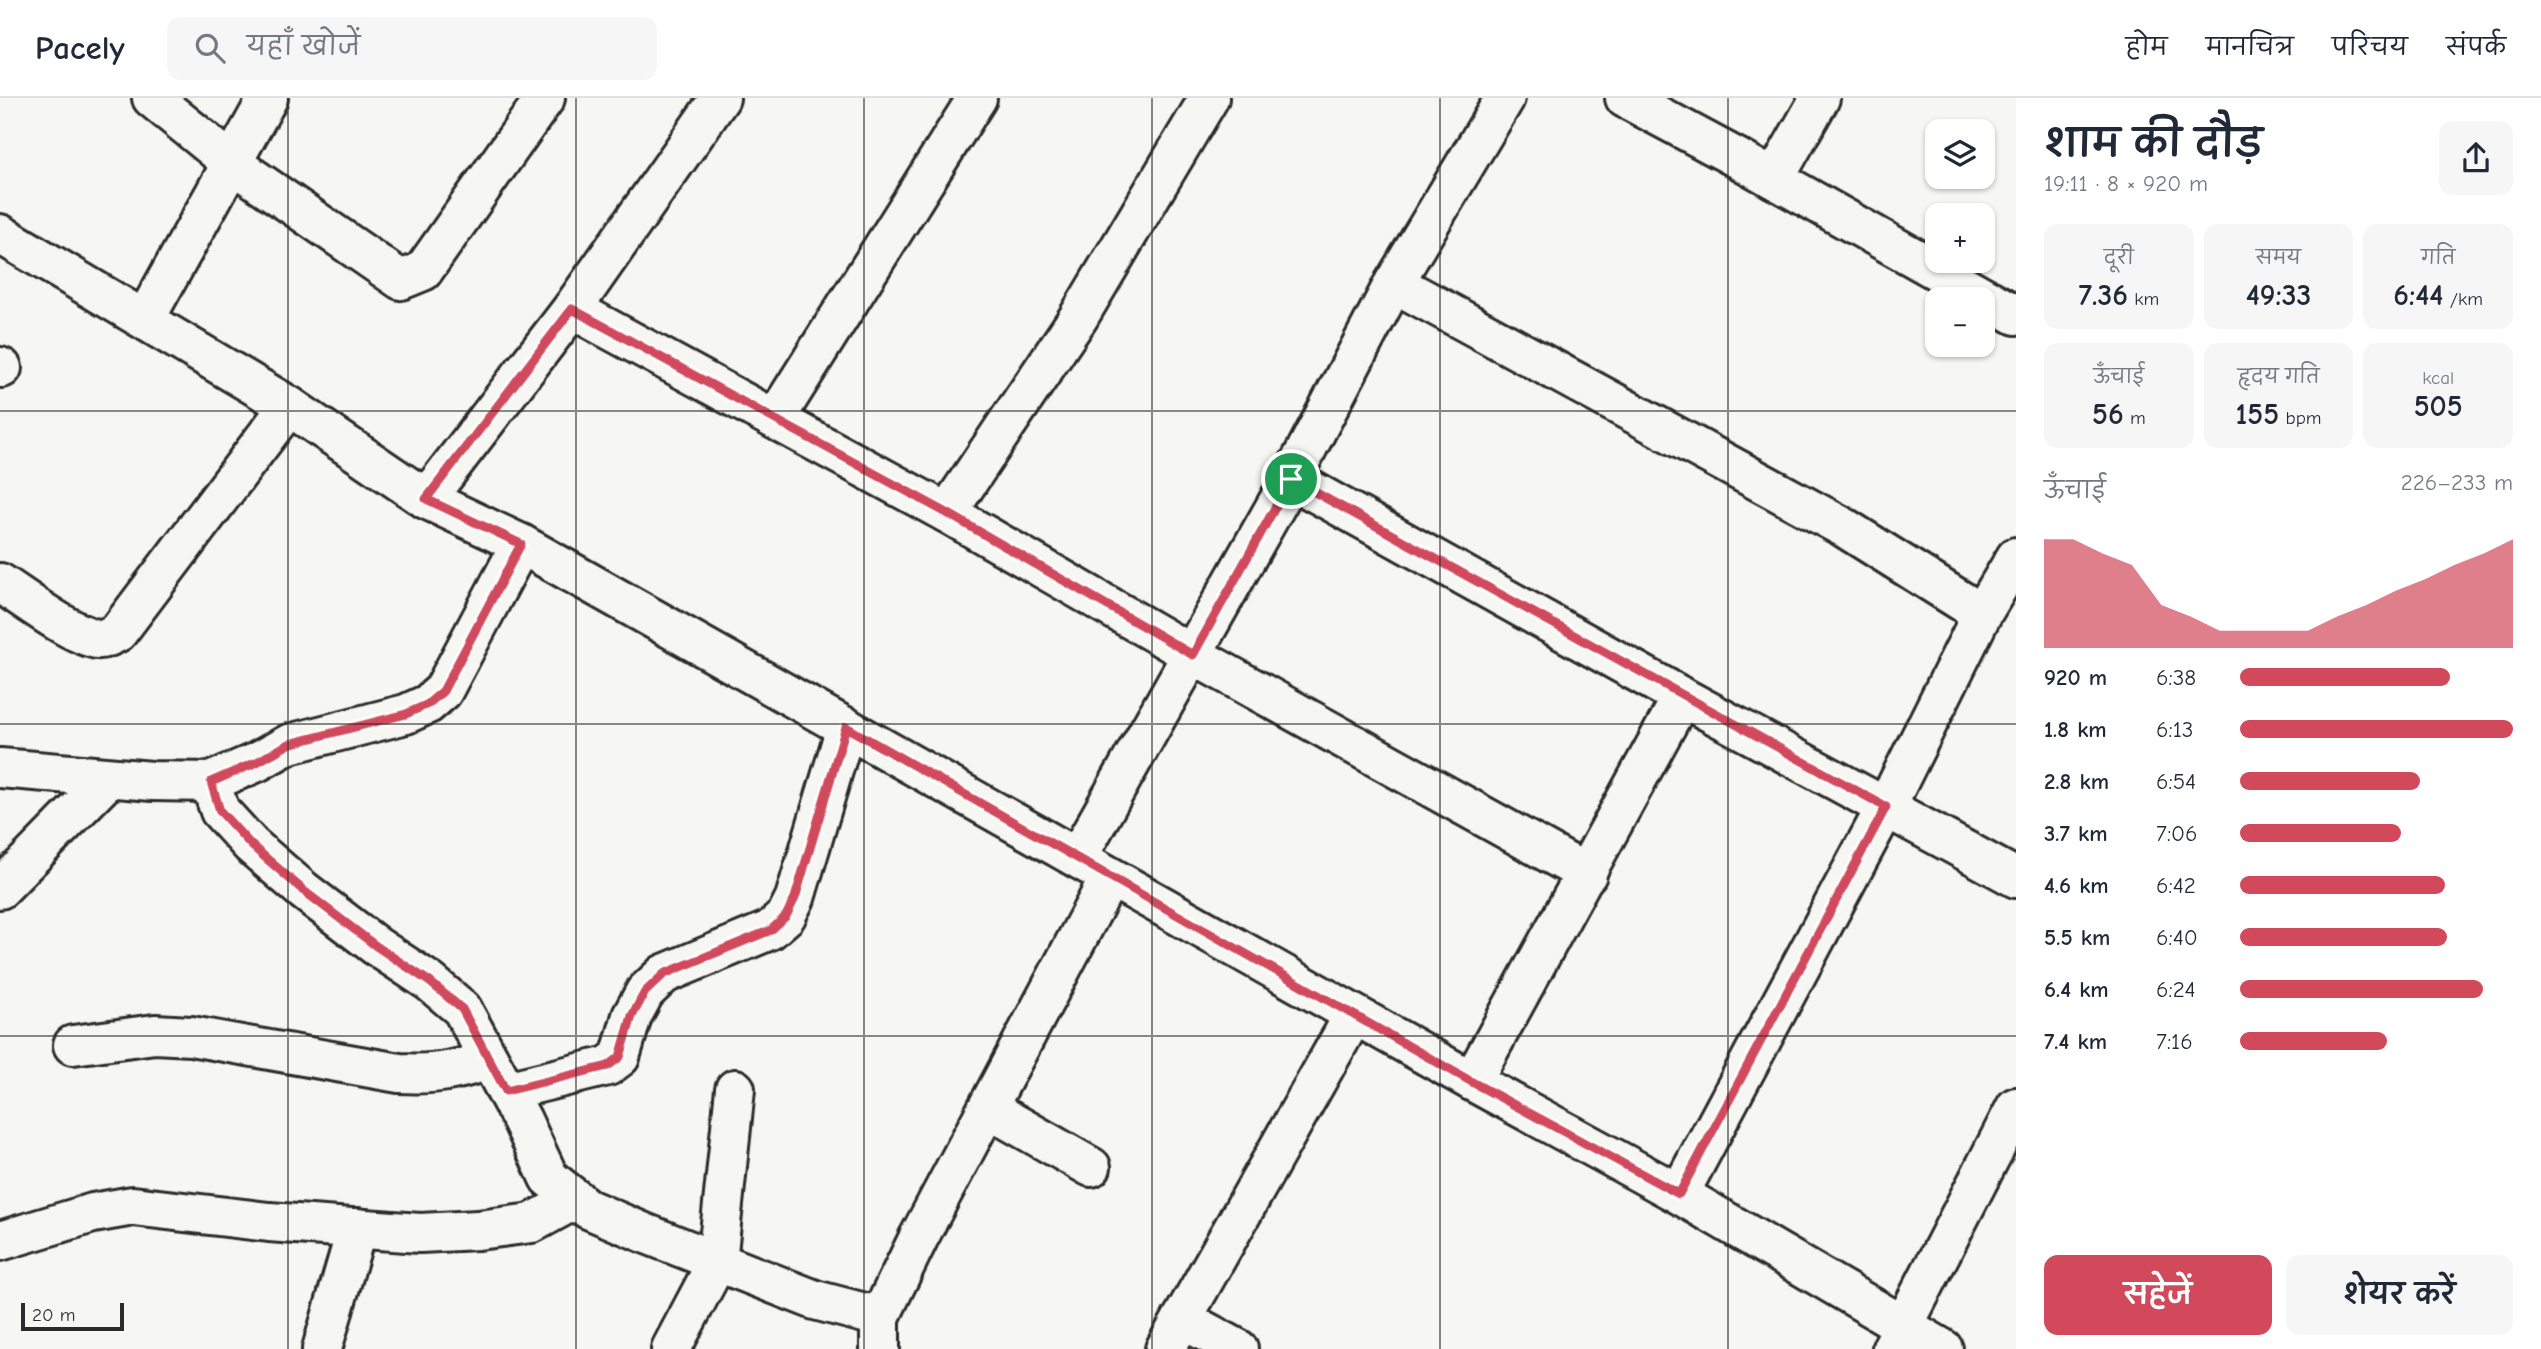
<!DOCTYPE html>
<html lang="hi">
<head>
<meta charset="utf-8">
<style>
	:root { --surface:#fff; --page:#f6f6f7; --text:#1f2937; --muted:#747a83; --line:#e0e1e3; --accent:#d1495b }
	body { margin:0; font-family:"Comic Neue","Playpen Sans Deva",sans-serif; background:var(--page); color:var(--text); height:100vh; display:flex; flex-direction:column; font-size:26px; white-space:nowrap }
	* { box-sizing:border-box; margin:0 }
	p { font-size:23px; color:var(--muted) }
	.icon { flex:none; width:38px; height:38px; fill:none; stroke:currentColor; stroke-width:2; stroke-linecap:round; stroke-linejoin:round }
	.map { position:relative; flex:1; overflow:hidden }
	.drawer { display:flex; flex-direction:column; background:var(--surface); width:525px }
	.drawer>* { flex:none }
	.tools { position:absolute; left:1925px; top:21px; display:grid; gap:14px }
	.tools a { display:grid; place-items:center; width:70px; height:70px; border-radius:14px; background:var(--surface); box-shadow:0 2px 5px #0004; font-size:35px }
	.scale { position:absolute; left:21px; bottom:18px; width:103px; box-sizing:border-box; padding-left:7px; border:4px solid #2b2b2b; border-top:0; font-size:19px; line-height:24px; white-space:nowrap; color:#2b2b2b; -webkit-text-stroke:5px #f6f6f2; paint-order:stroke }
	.pin { position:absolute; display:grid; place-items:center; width:60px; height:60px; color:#fff; margin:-30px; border:4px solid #fff; border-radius:50%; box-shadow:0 2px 7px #0007 }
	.round { display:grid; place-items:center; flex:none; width:74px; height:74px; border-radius:14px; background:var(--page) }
	.summary { display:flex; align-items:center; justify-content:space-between; height:119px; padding:0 28px }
	h1 { font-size:38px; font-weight:600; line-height:52px }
	.metrics { display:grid; grid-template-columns:repeat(3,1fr); gap:10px; height:119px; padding:7px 28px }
	.metrics div { display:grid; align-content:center; border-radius:14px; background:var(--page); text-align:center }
	.metrics b { font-size:30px; font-weight:600 }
	.metrics small { font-size:19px; font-weight:400 }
	.metrics p { font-size:19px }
	.chart { height:196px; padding:14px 28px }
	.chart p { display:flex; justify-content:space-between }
	.chart svg { width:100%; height:126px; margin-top:7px; fill:var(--accent); opacity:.7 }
	.primary-button { display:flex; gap:14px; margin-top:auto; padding:14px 28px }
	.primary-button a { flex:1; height:80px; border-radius:14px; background:var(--accent); color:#fff; font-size:28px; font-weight:600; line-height:80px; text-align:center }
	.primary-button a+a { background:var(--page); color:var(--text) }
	ul { padding:0 28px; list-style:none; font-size:23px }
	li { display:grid; grid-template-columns:112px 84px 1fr; align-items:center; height:52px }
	li i { height:18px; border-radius:9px; background:var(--accent) }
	header { display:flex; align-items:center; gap:42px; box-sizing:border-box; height:98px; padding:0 35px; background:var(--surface); border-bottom:2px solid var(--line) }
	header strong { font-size:33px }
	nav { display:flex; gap:38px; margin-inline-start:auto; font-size:24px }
	.search { width:490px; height:63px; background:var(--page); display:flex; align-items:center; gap:18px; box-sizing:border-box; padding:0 24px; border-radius:14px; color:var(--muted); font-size:26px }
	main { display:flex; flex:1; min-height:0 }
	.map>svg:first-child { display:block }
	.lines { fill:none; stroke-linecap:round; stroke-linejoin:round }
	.minor-casing { stroke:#2b2b2b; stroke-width:44 }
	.minor { stroke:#f6f6f2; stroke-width:38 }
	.route-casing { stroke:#fff; stroke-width:14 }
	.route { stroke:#d1495b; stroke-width:9 }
	.grid { fill:none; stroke:#2b2b2b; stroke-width:2; stroke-opacity:0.55 }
</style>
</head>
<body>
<header>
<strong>Pacely</strong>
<div class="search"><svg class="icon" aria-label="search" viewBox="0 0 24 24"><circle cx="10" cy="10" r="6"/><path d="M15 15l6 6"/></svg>यहाँ खोजें</div>
<nav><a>होम</a><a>मानचित्र</a><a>परिचय</a><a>संपर्क</a></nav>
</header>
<main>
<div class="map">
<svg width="2016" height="1251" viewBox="0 0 2016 1251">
	<rect width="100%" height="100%" fill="#f6f6f2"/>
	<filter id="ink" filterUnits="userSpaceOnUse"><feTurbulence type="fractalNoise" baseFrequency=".0143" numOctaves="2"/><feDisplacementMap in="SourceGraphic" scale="14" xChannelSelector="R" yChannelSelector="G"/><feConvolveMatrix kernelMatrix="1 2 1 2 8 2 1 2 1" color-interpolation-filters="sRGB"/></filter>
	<g filter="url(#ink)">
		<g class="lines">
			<!-- minor casing -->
			<g class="minor-casing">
				<g id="minor">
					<path d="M152 0 233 66 401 182 423 173 545 0"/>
					<path d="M1625 0 1737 60 2016 217"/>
					<path d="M1774 81 1820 0"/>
					<path d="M0 136 289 308 426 401 521 446 1472 983 1679 1096 1943 1251"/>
					<path d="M1394 185 1845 430 1982 516"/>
					<path d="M572 211 947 415 1193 557 1587 776"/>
					<path d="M145 221 268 0"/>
					<path d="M0 269 2 270"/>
					<path d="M775 321 977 0"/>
					<path d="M1291 381 1682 599 2016 780"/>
					<path d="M426 401 572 211 720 0"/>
					<path d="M947 415 1078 220 1209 0"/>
					<path d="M0 485C25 501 70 536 97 541 104 542 112 537 118 534L289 308"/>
					<path d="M0 670 152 683 210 684 257 664 289 646 406 616 428 606 443 593 521 446"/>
					<path d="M210 684 220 713 251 747 304 793 376 848 430 884 462 911 522 1022 549 1080 588 1111 647 1136 815 1202 880 1219"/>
					<path d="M1077 760 1291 381 1394 185 1505 0"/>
					<path d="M0 791 109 680"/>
					<path d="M73 947 155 936 191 938 399 975C436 977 455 973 489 962"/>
					<path d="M1472 983 1682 599"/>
					<path d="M506 993 608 968 620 959 632 918 645 894 664 876 770 832 786 818 795 800 846 629"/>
					<path d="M989 1011 1091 1069"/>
					<path d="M1679 1096 1886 709 1982 516 2016 459"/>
					<path d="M0 1143 93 1115 133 1108 269 1124 420 1135 478 1132 532 1125 576 1101"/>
					<path d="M1182 1221 1238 1251"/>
					<path d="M1892 1250 2016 1009"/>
					<path d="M322 1251 357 1130"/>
					<path d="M671 1251 717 1164 735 991"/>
					<path d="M880 1251V1219L919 1139 1110 779"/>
					<path d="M1165 1251 1354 917"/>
				</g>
			</g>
			<!-- minor -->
			<use href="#minor" class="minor"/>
		</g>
	</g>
	<g class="lines" filter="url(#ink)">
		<!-- route casing -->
		<g class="route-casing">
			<path id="route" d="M572 211 947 415 1193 557 1291 381 1886 709 1679 1096 1472 984 846 629 795 800 786 818 771 832 664 876 645 894 632 918 620 959 608 968 506 993 462 911 430 884 376 848 304 793 251 747 220 713 211 684 257 664 289 646 406 616 428 606 443 593 521 446 426 401Z"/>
		</g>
		<!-- route -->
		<use href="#route" class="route"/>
	</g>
	<!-- grid -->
	<path class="grid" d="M288 0V1251M576 0V1251M864 0V1251M1152 0V1251M1440 0V1251M1728 0V1251M0 313H2016M0 626H2016M0 938H2016"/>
</svg>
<div class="tools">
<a><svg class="icon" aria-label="layers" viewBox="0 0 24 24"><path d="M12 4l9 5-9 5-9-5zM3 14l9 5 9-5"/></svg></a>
<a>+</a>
<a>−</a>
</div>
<div class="scale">20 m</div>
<div class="pin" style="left:1291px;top:381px;background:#1e9e55"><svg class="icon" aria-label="arrive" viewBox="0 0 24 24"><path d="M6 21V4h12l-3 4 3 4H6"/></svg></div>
</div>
<section class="drawer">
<div class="summary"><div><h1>शाम की दौड़</h1><p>19:11 · 8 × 920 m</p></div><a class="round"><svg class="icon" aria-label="share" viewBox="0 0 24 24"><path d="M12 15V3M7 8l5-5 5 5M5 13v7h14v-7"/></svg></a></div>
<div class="metrics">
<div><p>दूरी</p><b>7.36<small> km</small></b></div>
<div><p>समय</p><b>49:33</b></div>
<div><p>गति</p><b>6:44<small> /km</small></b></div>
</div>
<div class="metrics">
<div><p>ऊँचाई</p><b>56<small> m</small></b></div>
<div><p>हृदय गति</p><b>155<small> bpm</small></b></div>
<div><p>kcal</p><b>505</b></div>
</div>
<div class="chart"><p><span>ऊँचाई</span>226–233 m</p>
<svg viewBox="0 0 160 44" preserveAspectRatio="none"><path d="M0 44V6L10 6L20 11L30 15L40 29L50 33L60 38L70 38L80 38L90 38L100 33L110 29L120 24L130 20L140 15L150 11L160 6V44z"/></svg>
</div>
<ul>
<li><b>920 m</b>6:38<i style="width:77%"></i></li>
<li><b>1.8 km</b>6:13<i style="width:100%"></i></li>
<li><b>2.8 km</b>6:54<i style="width:66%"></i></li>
<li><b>3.7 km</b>7:06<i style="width:59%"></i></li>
<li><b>4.6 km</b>6:42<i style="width:75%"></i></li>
<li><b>5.5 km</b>6:40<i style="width:76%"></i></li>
<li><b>6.4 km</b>6:24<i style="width:89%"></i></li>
<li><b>7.4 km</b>7:16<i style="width:54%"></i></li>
</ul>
<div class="primary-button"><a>सहेजें</a><a>शेयर करें</a></div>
</section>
</main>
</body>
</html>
